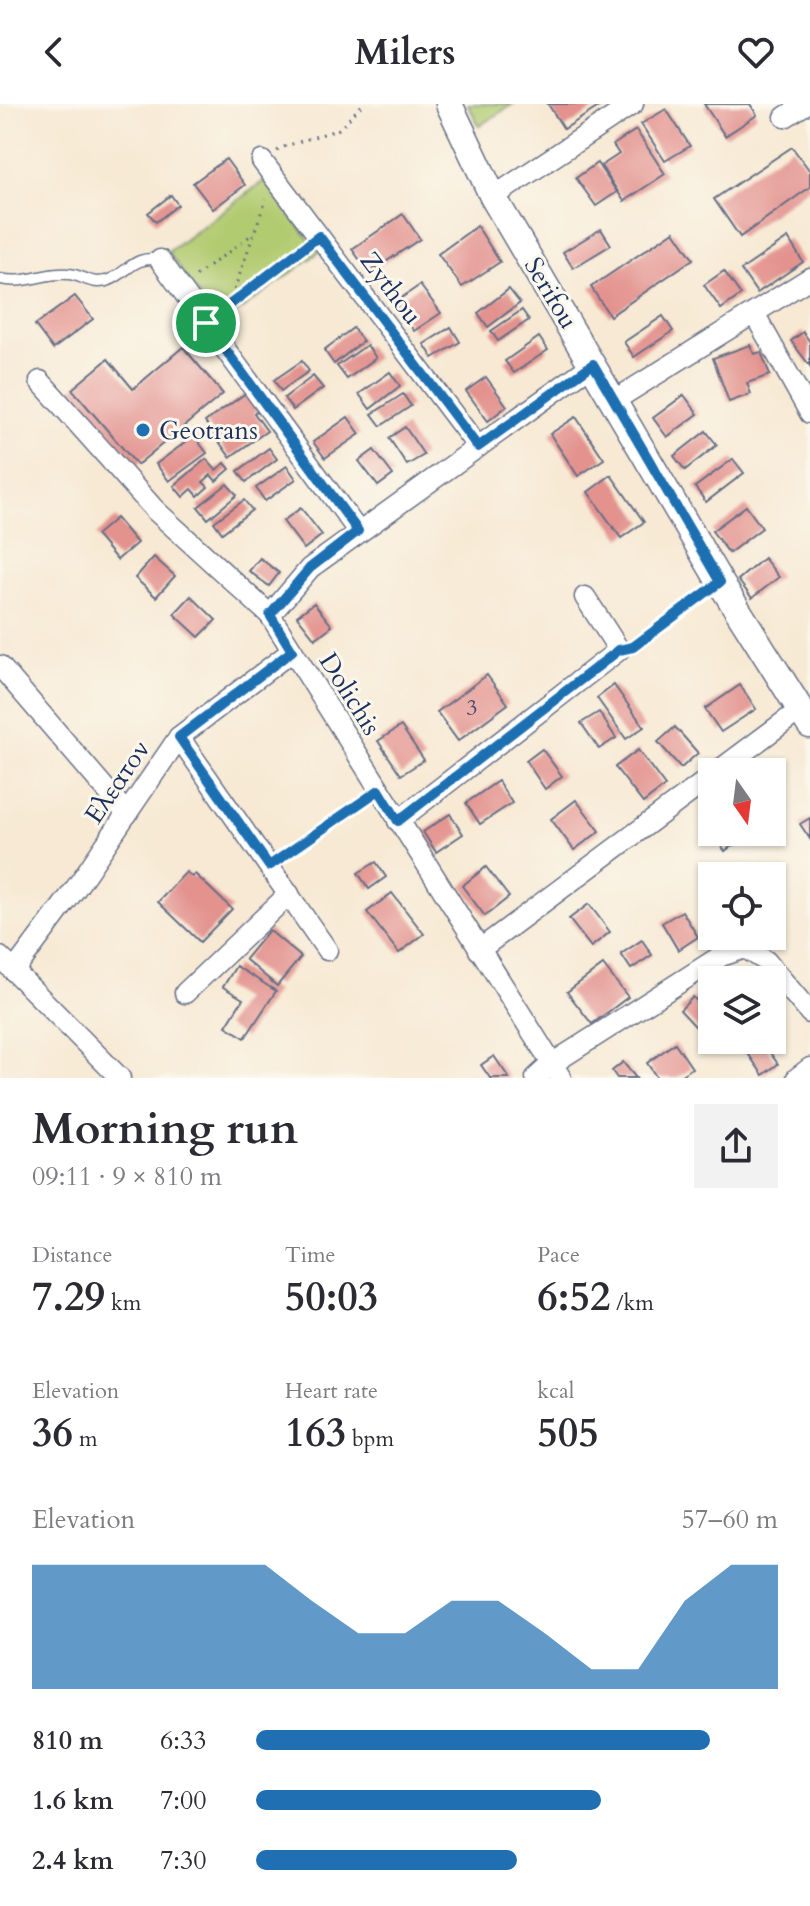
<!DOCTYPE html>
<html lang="en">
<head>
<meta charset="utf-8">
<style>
	:root { --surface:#fff; --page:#f2f2f3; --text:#2b2b33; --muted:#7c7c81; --accent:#1f6fb2 }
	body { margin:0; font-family:Cardo,serif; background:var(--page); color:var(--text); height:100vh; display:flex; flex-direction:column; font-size:30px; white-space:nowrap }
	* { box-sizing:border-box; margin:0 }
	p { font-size:26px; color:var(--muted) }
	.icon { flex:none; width:44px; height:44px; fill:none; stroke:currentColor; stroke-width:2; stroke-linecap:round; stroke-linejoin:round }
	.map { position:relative; height:974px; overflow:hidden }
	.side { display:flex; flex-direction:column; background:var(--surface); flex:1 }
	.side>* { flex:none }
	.needle { width:52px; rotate:166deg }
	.tools { position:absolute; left:698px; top:654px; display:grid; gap:16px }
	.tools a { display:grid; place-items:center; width:88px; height:88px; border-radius:0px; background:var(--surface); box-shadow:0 2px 6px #0004; font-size:40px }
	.pin { position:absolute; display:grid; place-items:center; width:68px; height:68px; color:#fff; margin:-34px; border:4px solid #fff; border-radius:50%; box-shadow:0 2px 8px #0007 }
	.round { display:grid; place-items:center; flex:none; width:84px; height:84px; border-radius:0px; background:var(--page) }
	.head { display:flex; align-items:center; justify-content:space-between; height:136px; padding:0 32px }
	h1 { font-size:44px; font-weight:600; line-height:60px }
	.figures { display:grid; grid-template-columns:repeat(3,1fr); gap:12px; height:136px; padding:8px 32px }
	.figures div { display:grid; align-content:center }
	.figures b { font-size:40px; font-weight:600 }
	.figures small { font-size:22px; font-weight:400 }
	.figures p { font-size:22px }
	.chart { height:224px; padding:16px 32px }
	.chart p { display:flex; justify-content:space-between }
	.chart svg { width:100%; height:144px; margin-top:8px; fill:var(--accent); opacity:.7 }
	ul { padding:0 32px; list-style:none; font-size:26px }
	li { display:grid; grid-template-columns:128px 96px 1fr; align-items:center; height:60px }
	li i { height:20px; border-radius:10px; background:var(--accent) }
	header { display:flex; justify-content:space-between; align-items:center; height:104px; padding:0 32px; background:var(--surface); font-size:36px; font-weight:600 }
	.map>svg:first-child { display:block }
	.green { fill:#b1cb70; stroke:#667d67; stroke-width:2 }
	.building { fill:#e3928e }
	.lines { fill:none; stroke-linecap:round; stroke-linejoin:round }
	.service-casing { stroke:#687087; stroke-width:13 }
	.minor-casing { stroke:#687087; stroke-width:23 }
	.tertiary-casing { stroke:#687087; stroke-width:29 }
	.path { stroke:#687087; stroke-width:3; stroke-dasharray:2 6; stroke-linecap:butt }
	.service { stroke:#fff; stroke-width:10 }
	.minor { stroke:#fff; stroke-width:20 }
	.tertiary { stroke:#fff; stroke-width:26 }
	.route-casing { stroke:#fff; stroke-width:16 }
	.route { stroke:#1f6fb2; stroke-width:10 }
	.poi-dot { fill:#1f6fb2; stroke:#fbf7ec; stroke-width:3 }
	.labels { text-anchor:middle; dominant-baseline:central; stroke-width:6; stroke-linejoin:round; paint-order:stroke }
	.number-label { font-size:22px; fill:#4d486a }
	.street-label { font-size:26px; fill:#1b2f5e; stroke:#fbf7ec }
	.poi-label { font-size:26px; fill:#1b2f5e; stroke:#fbf7ec; text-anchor:start }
</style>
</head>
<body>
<header><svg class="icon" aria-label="back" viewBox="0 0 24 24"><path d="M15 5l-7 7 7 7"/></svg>Milers<svg class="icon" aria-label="heart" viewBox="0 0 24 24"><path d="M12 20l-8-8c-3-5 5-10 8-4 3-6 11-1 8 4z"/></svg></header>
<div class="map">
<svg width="810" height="974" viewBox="0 0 810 974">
	<rect width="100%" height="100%" fill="#fbf7ec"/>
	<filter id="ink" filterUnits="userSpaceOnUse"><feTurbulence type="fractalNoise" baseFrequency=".0125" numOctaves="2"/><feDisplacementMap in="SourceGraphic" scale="16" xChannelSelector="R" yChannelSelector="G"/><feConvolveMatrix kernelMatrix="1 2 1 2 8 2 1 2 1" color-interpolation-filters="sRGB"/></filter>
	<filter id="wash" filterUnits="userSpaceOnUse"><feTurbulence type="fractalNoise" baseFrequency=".006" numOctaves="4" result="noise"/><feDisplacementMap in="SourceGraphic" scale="32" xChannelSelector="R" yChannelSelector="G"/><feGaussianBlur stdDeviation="1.8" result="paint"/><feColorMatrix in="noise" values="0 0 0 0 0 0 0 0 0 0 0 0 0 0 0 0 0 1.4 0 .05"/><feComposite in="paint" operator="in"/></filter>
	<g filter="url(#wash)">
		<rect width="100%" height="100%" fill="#f7e9d3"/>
		<!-- green -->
		<g class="green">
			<path d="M468 0H513L479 22Z"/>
			<path d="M264 77 319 148 220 221 168 148Z"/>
		</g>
		<g id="blocks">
			<!-- building -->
			<g class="building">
				<path d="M548 0H603L564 25Z"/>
				<path d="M704 0H750L757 11 725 32Z"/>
				<path d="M666 5 690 42 665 57 641 20Z"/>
				<path d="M636 26 665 70 624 97 601 62 619 50 613 41Z"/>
				<path d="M792 43 810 67V83L740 133 714 95Z"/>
				<path d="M226 55 245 81 213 105 193 79Z"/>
				<path d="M597 59 617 88 596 102 576 74Z"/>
				<path d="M171 91 178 101 156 118 148 109Z"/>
				<path d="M403 110 420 135 369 169 352 145Z"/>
				<path d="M477 122 500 158 462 183 438 150Z"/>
				<path d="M601 125 611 141 573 164 563 148Z"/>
				<path d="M674 127 693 155 610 212 591 183Z"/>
				<path d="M788 134 803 158 757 189 741 166Z"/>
				<path d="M724 167 741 191 721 205 704 181Z"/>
				<path d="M420 181 441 209 414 227 394 199Z"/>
				<path d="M509 185 520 199 488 223 478 209Z"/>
				<path d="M75 192 93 215 53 245 35 221Z"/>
				<path d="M522 206 529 216 498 237 491 227Z"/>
				<path d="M663 212 673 227 634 253 624 238Z"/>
				<path d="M451 223 460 238 433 254 424 240Z"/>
				<path d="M353 224 363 237 334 260 324 246Z"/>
				<path d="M803 228 810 238V262L791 237Z"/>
				<path d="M539 233 548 246 514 269 505 257Z"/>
				<path d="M367 241 376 254 347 275 337 262Z"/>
				<path d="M750 241 754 250 761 248 770 271 747 279 751 290 729 298 713 254Z"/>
				<path d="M183 243 223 290 137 361 72 285 108 255 133 285Z"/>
				<path d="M302 257 309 267 281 287 274 276Z"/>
				<path d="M390 268 400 282 370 305 359 290Z"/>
				<path d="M313 272 323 284 293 306 284 294Z"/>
				<path d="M486 273 507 302 488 317 466 287Z"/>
				<path d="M246 289 258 306 254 309 267 327 230 353 205 318Z"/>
				<path d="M403 290 411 302 381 322 372 310Z"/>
				<path d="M684 291 698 310 667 333 653 314Z"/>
				<path d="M348 313 360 330 325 354 313 338Z"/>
				<path d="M576 313 604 355 578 372 550 330Z"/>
				<path d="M405 323 424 351 407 361 389 334Z"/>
				<path d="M706 327 717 341 685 366 674 352Z"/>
				<path d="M194 332 207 349 169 377 156 360Z"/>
				<path d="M269 344 277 355 246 378 238 367Z"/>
				<path d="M374 346 393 371 378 382 359 357Z"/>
				<path d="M206 355 216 366 225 359 230 365 216 377 211 371 203 378 208 383 198 392 192 385 183 393 174 382Z"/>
				<path d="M733 355 744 369 706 398 695 383Z"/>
				<path d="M287 362 296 375 265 397 256 384Z"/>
				<path d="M611 371 644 418 621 434 588 388Z"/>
				<path d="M227 380 237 391 208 415 198 403Z"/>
				<path d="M244 396 252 406 222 429 214 418Z"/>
				<path d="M746 402 762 424 729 449 712 427Z"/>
				<path d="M301 404 322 431 304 445 283 417Z"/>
				<path d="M116 414 137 439 117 456 96 431Z"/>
				<path d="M154 453 175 472 156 493 135 474Z"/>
				<path d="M260 454 279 469 269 482 249 467Z"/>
				<path d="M764 454 779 473 752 494 738 476Z"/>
				<path d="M191 492 216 516 199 533 174 510Z"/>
				<path d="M314 499 332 522 315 535 297 512Z"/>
				<path d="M487 571 508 600 458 637 437 608Z"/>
				<path d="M614 581 644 623 626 635 597 594Z"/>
				<path d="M740 581 756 605 721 628 705 605Z"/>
				<path d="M599 608 616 634 599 645 581 619Z"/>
				<path d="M401 622 424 656 401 671 378 637Z"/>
				<path d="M675 623 698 649 681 664 658 638Z"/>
				<path d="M542 645 562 672 545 685 526 657Z"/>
				<path d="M638 646 665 682 643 699 615 663Z"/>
				<path d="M498 677 512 699 480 720 466 699Z"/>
				<path d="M576 696 600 727 574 746 551 715Z"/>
				<path d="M712 705V728H750L725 747 700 714Z"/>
				<path d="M450 710 463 730 436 748 423 728Z"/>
				<path d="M810 714V735L800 720Z"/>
				<path d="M376 758 386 773 369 785 358 769Z"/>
				<path d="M486 763 509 793 485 812 462 782Z"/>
				<path d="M186 768 192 773 195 770 232 805 200 838 158 798Z"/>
				<path d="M392 789 424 830 399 849 367 808Z"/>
				<path d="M589 800 610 828 591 843 569 815Z"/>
				<path d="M682 807 698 833 678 846 662 819Z"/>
				<path d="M269 826 301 853 277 882 245 855Z"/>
				<path d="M642 836 652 851 631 865 621 850Z"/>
				<path d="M603 861 628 893 592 920 567 888Z"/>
				<path d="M236 862 276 887 245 934 226 922 243 895 223 883Z"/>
				<path d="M693 893 712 912V934L709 937 680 906Z"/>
				<path d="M743 936H761L778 960 763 971 740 938Z"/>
				<path d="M675 939 692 964 677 974H657L647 959Z"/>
				<path d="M494 952 509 974H490L481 961Z"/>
				<path d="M623 958 636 974H617L612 967Z"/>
			</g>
		</g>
	</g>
	<g filter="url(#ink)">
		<use href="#blocks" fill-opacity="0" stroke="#687087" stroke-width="2"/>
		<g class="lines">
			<!-- service casing -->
			<g class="service-casing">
				<path id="service" d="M0 175C26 181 44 168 68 170 78 170 88 178 98 178 124 178 130 149 160 156"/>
			</g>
			<!-- minor casing -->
			<g class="minor-casing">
				<g id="minor">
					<path d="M785 13 806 0"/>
					<path d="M262 57 478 343"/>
					<path d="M493 93 633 0"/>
					<path d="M160 156 358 427"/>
					<path d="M755 211 810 309"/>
					<path d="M40 277 155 406 270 511 561 974"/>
					<path d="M615 296 810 174"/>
					<path d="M270 511 310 464 593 260"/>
					<path d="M0 562 127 710"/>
					<path d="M179 633 327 846"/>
					<path d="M717 668 800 606"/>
					<path d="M398 717 619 546 585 493"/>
					<path d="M479 846 712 672"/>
					<path d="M0 853 120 974"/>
					<path d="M14 867 76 784 179 633 292 547"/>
					<path d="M185 889 289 790"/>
					<path d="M536 974 550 961 721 852 745 844 766 857 810 909"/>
					<path d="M797 974 810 964"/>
				</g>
			</g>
			<!-- tertiary casing -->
			<g class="tertiary-casing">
				<path id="tertiary" d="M449 0 493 93 720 478 810 621"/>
			</g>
			<!-- path -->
			<g class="path">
				<path d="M277 47 286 42 339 25 363 0"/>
				<path d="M196 172 254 129"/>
				<path d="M229 201 266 95"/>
				<path d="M220 208 303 144"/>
				<path d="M636 540 704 490"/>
				<path d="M284 752 366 695"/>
			</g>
			<!-- service -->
			<use href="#service" class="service"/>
			<!-- minor -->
			<use href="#minor" class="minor"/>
			<!-- tertiary -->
			<use href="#tertiary" class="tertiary"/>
		</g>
	</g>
	<g class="lines" filter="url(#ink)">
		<!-- route casing -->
		<g class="route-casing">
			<path id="route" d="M319 132 478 343 593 260 720 478 633 543 619 546 398 717 379 686 269 762 179 633 292 547 270 511 310 464 358 427 206 219Z"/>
		</g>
		<!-- route -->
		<use href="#route" class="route"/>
	</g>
	<!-- markers -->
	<circle class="poi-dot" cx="143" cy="326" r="8"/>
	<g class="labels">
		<!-- number labels -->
		<g class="number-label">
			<text x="472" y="604">3</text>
		</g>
		<!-- street labels -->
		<g class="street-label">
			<text transform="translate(391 184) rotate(53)">Zythou</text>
			<text transform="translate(551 189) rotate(59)">Serifou</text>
			<text transform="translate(350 590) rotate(58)">Dolichis</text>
			<text transform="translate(117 678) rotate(-56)">Ελεατον</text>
		</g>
		<!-- poi labels -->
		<g class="poi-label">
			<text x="159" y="326">Geotrans</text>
		</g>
	</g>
</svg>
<div class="tools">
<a><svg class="needle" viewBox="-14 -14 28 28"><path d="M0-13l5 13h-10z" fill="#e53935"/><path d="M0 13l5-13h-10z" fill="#7c7c81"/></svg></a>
<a><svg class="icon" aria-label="locate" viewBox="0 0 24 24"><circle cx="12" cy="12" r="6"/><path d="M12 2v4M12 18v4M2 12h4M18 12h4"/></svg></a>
<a><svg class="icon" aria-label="layers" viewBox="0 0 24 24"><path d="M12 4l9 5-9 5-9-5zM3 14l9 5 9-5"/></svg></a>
</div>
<div class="pin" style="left:206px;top:219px;background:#1e9e55"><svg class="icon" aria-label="arrive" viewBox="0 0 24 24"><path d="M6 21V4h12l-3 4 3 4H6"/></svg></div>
</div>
<section class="side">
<div class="head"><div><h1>Morning run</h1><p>09:11 · 9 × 810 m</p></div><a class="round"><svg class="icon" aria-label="share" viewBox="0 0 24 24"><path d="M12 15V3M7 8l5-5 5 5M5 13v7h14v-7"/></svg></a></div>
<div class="figures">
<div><p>Distance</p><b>7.29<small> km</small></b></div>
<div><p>Time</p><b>50:03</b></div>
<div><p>Pace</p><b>6:52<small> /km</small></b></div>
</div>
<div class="figures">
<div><p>Elevation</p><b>36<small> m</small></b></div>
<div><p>Heart rate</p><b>163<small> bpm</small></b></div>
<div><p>kcal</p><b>505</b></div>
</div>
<div class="chart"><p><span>Elevation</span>57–60 m</p>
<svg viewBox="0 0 160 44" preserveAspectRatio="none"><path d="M0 44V6L10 6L20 6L30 6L40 6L50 6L60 17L70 27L80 27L90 17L100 17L110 27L120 38L130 38L140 17L150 6L160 6V44z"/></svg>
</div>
<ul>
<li><b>810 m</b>6:33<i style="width:87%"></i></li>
<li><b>1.6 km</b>7:00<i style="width:66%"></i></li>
<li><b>2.4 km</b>7:30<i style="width:50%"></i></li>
</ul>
</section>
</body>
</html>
